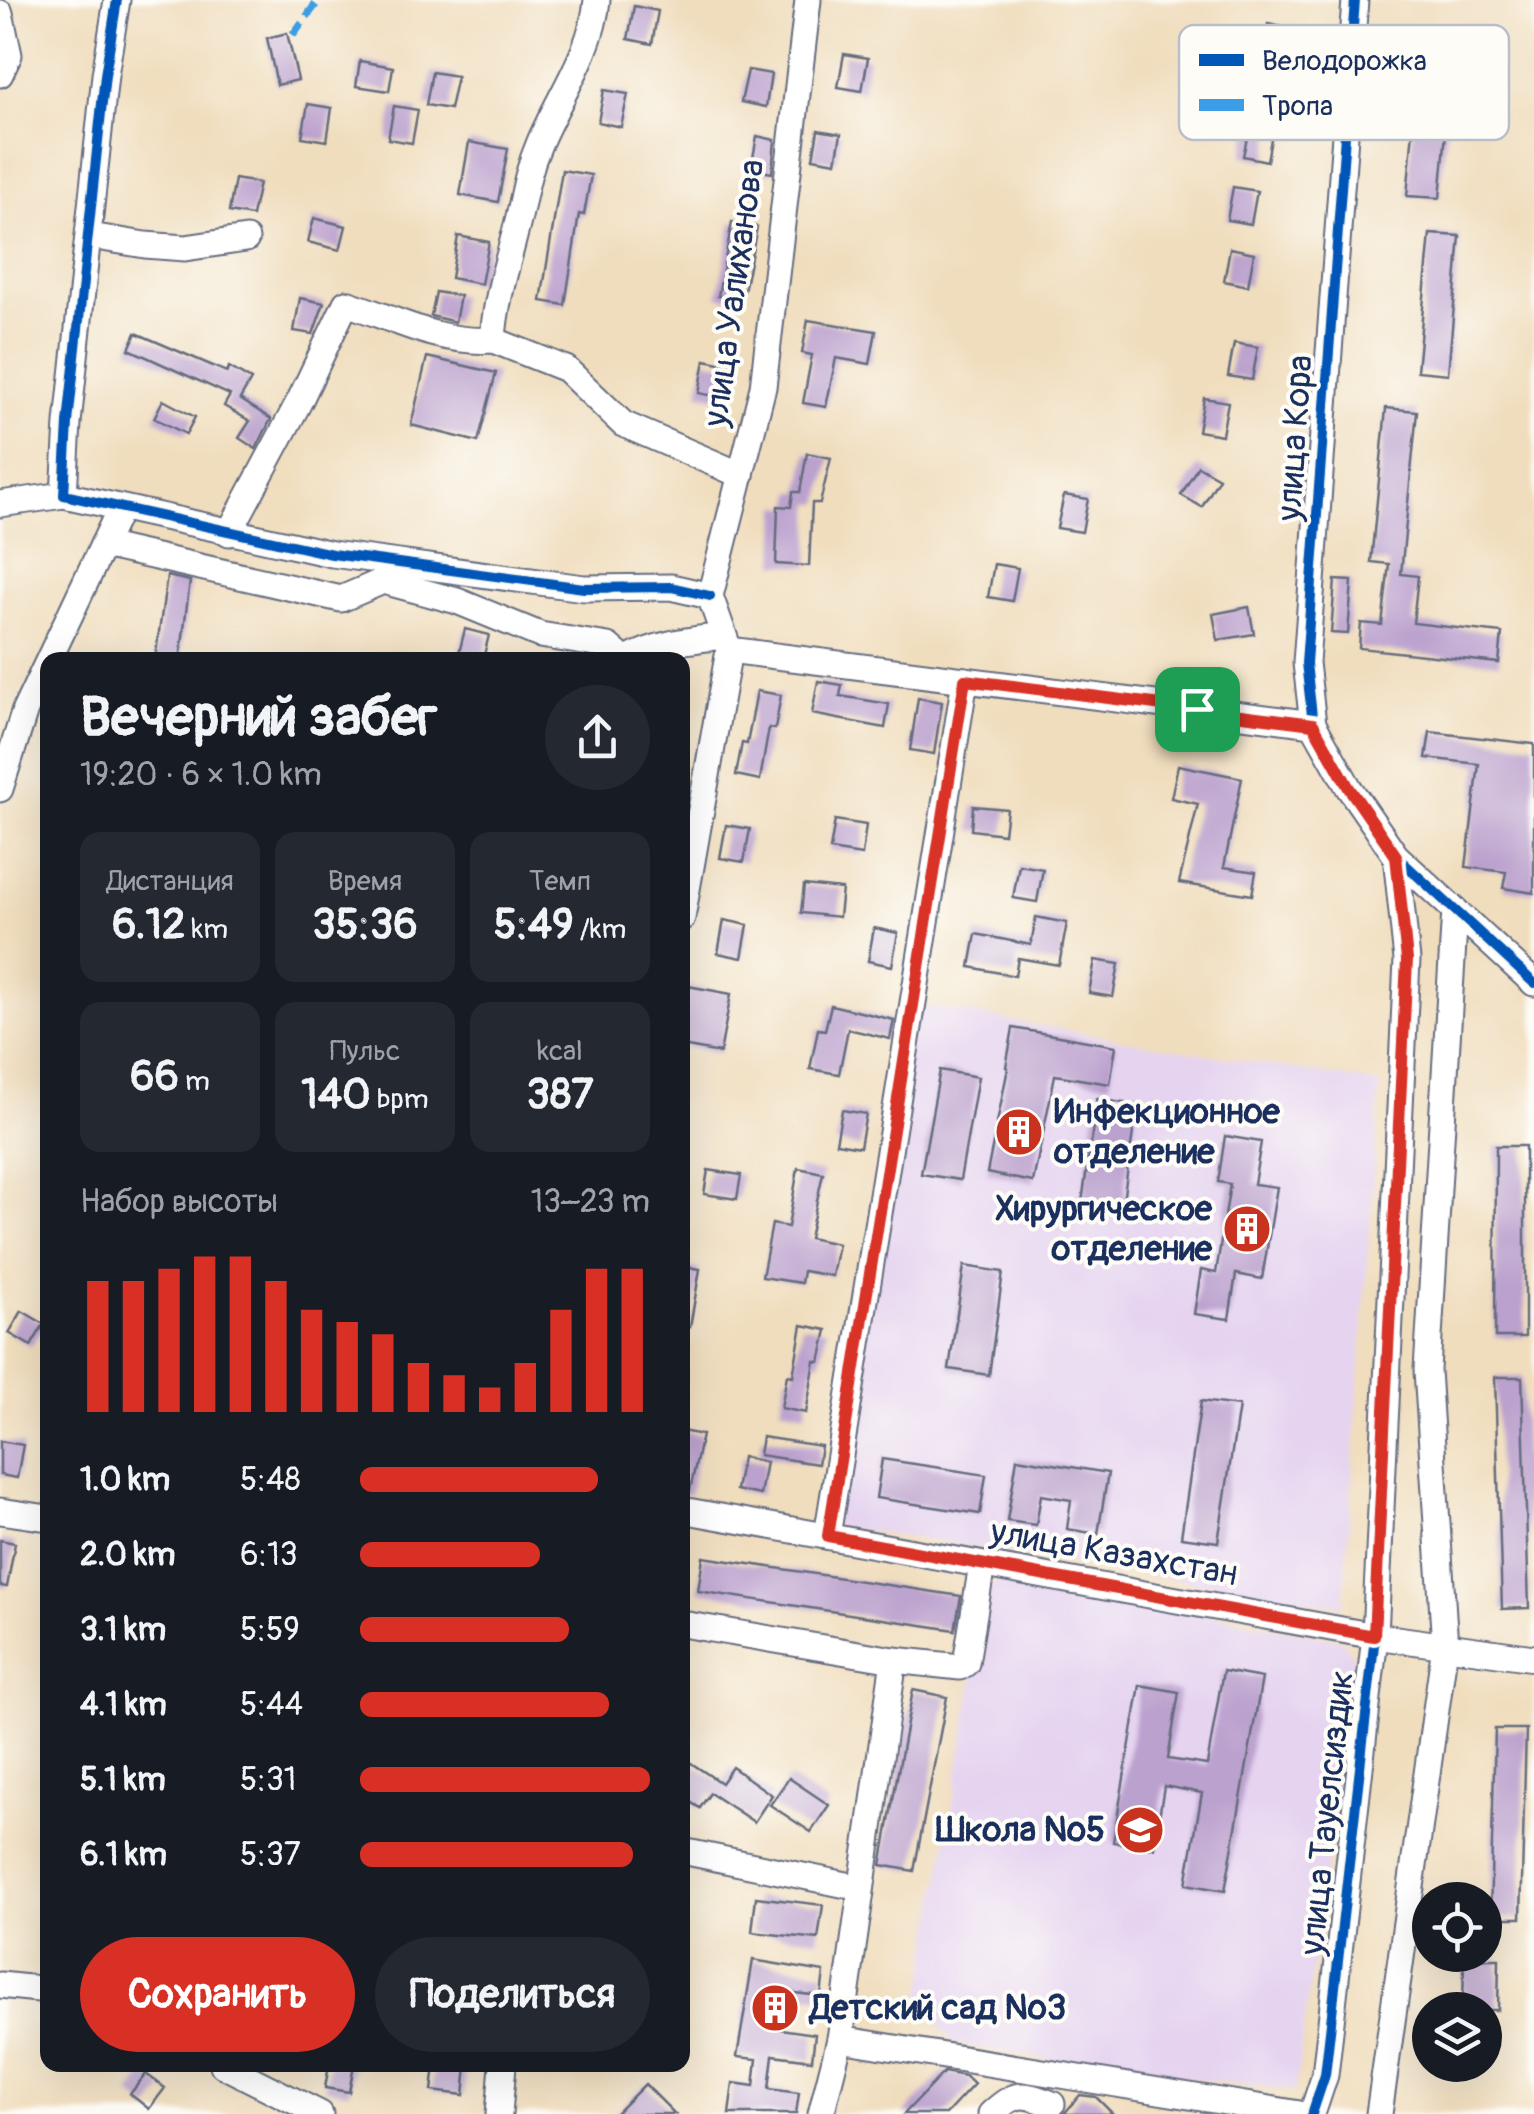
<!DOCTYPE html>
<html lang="ru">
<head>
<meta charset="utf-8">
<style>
	:root { --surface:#171b24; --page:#242831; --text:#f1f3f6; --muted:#9ea1a6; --accent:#d93025 }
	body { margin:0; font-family:Pangolin,sans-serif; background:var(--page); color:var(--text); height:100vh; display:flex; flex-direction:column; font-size:38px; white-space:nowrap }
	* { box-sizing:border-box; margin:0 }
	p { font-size:32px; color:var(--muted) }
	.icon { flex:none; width:55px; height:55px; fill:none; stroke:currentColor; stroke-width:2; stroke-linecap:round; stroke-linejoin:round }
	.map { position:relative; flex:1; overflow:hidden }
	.drawer { position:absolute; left:40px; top:652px; width:650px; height:1420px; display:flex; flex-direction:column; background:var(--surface); border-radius:20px; box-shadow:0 10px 40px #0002 }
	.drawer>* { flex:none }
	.fabs { position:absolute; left:1412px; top:1882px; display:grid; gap:20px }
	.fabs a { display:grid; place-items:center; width:90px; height:90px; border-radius:50%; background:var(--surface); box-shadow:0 10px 40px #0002; font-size:50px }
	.pin { position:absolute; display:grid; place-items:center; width:85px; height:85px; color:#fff; margin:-42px; border-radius:20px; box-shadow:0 5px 15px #0006 }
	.round { display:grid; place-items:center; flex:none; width:105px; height:105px; border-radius:52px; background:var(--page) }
	.headline { display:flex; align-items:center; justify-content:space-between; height:170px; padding:0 40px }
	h1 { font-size:55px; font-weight:700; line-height:75px }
	.figures { display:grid; grid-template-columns:repeat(3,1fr); gap:15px; height:170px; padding:10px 40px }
	.figures div { display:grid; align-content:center; border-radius:20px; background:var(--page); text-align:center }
	.figures b { font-size:42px; font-weight:700 }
	.figures small { font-size:28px; font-weight:400 }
	.figures p { font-size:28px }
	.chart { height:280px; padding:20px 40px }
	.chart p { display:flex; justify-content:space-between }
	.chart svg { width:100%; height:180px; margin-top:10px; stroke:var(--accent); stroke-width:6 }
	.cta { display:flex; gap:20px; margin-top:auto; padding:20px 40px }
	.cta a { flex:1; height:115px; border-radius:60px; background:var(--accent); color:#fff; font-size:40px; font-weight:700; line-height:115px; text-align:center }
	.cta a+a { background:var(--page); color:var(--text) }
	ul { padding:0 40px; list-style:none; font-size:32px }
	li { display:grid; grid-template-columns:160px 120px 1fr; align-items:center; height:75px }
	li i { height:25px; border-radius:12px; background:var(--accent) }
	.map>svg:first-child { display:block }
	.built { fill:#e5d3f0 }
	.building { fill:#bba1ce }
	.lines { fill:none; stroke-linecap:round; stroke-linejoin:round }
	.minor-casing { stroke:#666c7f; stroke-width:29 }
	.minor { stroke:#fff; stroke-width:25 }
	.quiet { stroke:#3b9de6; stroke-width:8; stroke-dasharray:15 8; stroke-linecap:butt }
	.cycleway-casing { stroke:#fdfcf7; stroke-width:16 }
	.cycleway { stroke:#0057b8; stroke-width:10 }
	.route-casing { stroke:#fff; stroke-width:20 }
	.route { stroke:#d93025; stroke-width:12 }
	.labels { text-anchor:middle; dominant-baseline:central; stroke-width:8; stroke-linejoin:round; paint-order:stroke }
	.street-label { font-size:35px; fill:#1b2f5e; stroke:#fdfcf7 }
	.poi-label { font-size:35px; font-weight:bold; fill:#1b2f5e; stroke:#fdfcf7; text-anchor:start }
	.key { fill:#fdfcf7; stroke:#b9bec9; stroke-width:2.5 }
	.key-label { font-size:28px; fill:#1b2f5e }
</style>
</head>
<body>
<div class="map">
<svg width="1534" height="2114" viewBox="0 0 1534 2114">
	<rect width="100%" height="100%" fill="#fdfcf7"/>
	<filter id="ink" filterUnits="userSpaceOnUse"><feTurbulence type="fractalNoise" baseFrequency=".01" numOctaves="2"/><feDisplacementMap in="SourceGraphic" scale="20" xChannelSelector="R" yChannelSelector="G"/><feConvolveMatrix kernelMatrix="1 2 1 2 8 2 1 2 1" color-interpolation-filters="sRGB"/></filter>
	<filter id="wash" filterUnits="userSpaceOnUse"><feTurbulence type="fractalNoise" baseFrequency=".0048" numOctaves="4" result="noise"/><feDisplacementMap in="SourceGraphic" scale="40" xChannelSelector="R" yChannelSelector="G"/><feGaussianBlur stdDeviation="2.25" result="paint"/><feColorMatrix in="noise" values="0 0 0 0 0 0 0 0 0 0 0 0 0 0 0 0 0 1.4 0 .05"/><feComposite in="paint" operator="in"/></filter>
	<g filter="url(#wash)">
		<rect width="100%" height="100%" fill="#f0ddbd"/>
		<!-- built -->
		<g class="built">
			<path d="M907 1003 1380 1084 1343 1606 832 1525Z"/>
			<path d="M1007 1575 1342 1640 1355 1661 1295 2091 1073 2063 953 2044 921 1999 988 1588Z"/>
		</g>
		<g id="blocks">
			<!-- building -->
			<g class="building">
				<path d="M634 6 658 11 652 44 628 39Z"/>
				<path d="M1268 24 1292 29 1281 106H1277L1267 161 1243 156 1265 58 1262 57Z"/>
				<path d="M287 33 298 80 277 85 267 38Z"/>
				<path d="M1420 53 1453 56 1440 198 1407 196Z"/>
				<path d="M844 54 868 58 862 91 838 87Z"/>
				<path d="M360 61 393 67 389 91 356 86Z"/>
				<path d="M748 70 771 74 766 107 741 102Z"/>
				<path d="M432 72 457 76 450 109 426 105Z"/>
				<path d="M604 90 628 94 621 127 598 122Z"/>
				<path d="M308 104 332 108 327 141 302 137Z"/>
				<path d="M394 106 418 110 412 143 388 139Z"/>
				<path d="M818 130 841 134 836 162 813 158Z"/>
				<path d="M757 136 775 140 772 173 751 169Z"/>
				<path d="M469 142 508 149 498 202 460 195Z"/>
				<path d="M562 170 591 175 584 215 579 214 565 305 541 301Z"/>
				<path d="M235 179 259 183 252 216 229 212Z"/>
				<path d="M1233 187 1257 191 1251 224 1227 220Z"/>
				<path d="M314 218 346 226 340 250 308 242Z"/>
				<path d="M732 222 757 227 742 301 718 296Z"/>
				<path d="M1430 234 1460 236 1448 374 1417 371Z"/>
				<path d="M458 236 489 242 481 284 451 278Z"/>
				<path d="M1230 248 1254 253 1248 286 1224 281Z"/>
				<path d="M436 292 460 296 455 322 431 316Z"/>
				<path d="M300 298 324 303 313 334 294 331Z"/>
				<path d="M808 320 876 331 870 364 836 358 826 407 803 403 812 355 802 353Z"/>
				<path d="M136 333 227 372 229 367 251 380 240 399 271 419 256 449 239 438 250 421 224 406 230 395 129 349Z"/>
				<path d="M1234 343 1258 347 1252 380 1228 376Z"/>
				<path d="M427 357 496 373 478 442 411 425Z"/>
				<path d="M705 360 729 365 723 398 699 393Z"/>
				<path d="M1204 398 1228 402 1222 435 1198 431Z"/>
				<path d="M163 400 195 417 186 434 154 418Z"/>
				<path d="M1386 408 1417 411 1401 574 1418 576 1413 623 1502 633 1499 663 1359 648 1361 623 1382 625 1389 564 1371 562Z"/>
				<path d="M807 453 831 458 820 503H812L809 566 776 564 778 506 791 507 793 492H800Z"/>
				<path d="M1198 466 1219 478 1202 507 1181 495Z"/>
				<path d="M1064 495 1088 499 1082 532 1057 528Z"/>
				<path d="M994 564 1018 568 1012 601 988 597Z"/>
				<path d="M167 576 190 581 180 660H155Z"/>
				<path d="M1335 580 1352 581 1348 634 1331 633Z"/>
				<path d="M1249 607 1254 634 1218 640 1213 614Z"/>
				<path d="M465 629 489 635 483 659 459 653Z"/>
				<path d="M818 681 842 685 840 696 889 704 885 728 812 714Z"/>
				<path d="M757 691 781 695 775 729 769 728 760 780 736 775 742 743 747 744Z"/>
				<path d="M918 698 942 702 934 754 910 750Z"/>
				<path d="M1430 732 1534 744V893L1503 888 1506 872 1466 867 1479 764 1426 758Z"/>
				<path d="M1178 765 1242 778 1224 867 1256 872 1252 895 1179 883 1198 804 1171 798Z"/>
				<path d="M973 806 1007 809 1004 834 971 830Z"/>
				<path d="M835 820 866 825 862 855 830 850Z"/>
				<path d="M726 825 750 829 744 862 720 858Z"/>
				<path d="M1019 865 1043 869 1037 902 1013 898Z"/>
				<path d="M804 885 842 889 839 917 801 913Z"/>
				<path d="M1036 917 1067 923 1059 965 1018 958 1015 976 970 967 976 934 1031 945Z"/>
				<path d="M724 920 748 925 742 958 718 953Z"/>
				<path d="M874 928 898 933 892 966 868 961Z"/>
				<path d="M1095 960 1119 964 1113 997 1089 993Z"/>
				<path d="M688 986 731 994 720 1053 682 1046V1015Z"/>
				<path d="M831 1005 894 1020 890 1039 848 1029 839 1074 810 1069 818 1029 825 1030Z"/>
				<path d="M1013 1028 1116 1046 1110 1084 1055 1075 1033 1182 987 1173 1008 1068 1006 1067Z"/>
				<path d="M940 1070 978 1077 960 1180 921 1174Z"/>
				<path d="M1097 1099 1137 1105 1122 1208 1082 1202Z"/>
				<path d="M842 1110 866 1114 860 1147 836 1143Z"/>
				<path d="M1225 1136 1261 1142 1254 1184 1277 1187 1262 1279 1236 1274 1229 1319 1194 1314 1201 1270 1216 1273 1230 1184 1218 1182Z"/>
				<path d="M1496 1146H1525V1337H1495Z"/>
				<path d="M798 1168 823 1173 809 1238 838 1244 832 1276 803 1271 801 1283 762 1277 772 1224 788 1227Z"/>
				<path d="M708 1170 741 1175 737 1199 704 1194Z"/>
				<path d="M682 1266 700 1269 690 1327 682 1326Z"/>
				<path d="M964 1266 1003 1272 989 1375 949 1369Z"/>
				<path d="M22 1311 44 1324 31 1346 9 1333Z"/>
				<path d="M802 1325 827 1330 820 1362 815 1361 806 1413 781 1408 787 1375 793 1376Z"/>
				<path d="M1495 1377H1522L1529 1608 1502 1609Z"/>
				<path d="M1201 1401 1239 1406 1218 1542 1181 1537Z"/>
				<path d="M682 1431 702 1435 689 1495 682 1494Z"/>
				<path d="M762 1437 821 1446 818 1464 759 1455Z"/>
				<path d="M0 1441 23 1445 17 1478 0 1475Z"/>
				<path d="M742 1457 766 1462 760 1495 736 1490Z"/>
				<path d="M1017 1458 1108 1473 1098 1534 1067 1529 1071 1500 1041 1495 1036 1525 1007 1521Z"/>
				<path d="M882 1459 986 1475 980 1514 876 1498Z"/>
				<path d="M0 1540 15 1543 7 1587 0 1586Z"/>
				<path d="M703 1557 961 1596 955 1630 698 1591Z"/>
				<path d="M1223 1671 1262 1678 1225 1891 1186 1884 1202 1793 1164 1786 1154 1848 1113 1842 1140 1685 1179 1692 1168 1759 1207 1765Z"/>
				<path d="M913 1690 947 1697 914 1871 881 1865Z"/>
				<path d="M1495 1729H1526L1521 1918H1490Z"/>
				<path d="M682 1757 721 1783 732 1767 772 1795 754 1822 710 1793 700 1808 682 1797Z"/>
				<path d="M789 1778 829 1805 811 1832 770 1805Z"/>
				<path d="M756 1897 823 1905 818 1939 752 1932Z"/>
				<path d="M1464 1959H1499L1498 2010H1463Z"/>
				<path d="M753 1960 824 1972 821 1996 785 1992 780 2029 815 2034 812 2060 773 2055 769 2089 799 2093 796 2114H729L733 2083 754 2086 757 2059 737 2057Z"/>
				<path d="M329 2065H354L349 2092 325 2088Z"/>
				<path d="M435 2065H467L464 2095 432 2091Z"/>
				<path d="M944 2072 965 2076 974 2084 946 2114H904Z"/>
				<path d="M146 2074 165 2088 149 2109 130 2094Z"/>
				<path d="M645 2084 675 2114H615Z"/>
				<path d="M1080 2095 1096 2097 1113 2114H1064Z"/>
			</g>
		</g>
	</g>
	<g filter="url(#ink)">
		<use href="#blocks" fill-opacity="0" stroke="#666c7f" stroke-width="2.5"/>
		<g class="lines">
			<!-- minor casing -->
			<g class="minor-casing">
				<g id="minor">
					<path d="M117 0 105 75 68 423 64 495 332 554 584 588 671 587 710 596"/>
					<path d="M597 0C592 53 559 96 539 144 525 177 524 200 515 233 506 269 495 303 493 340L566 369 623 424 741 475"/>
					<path d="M1355 0 1306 663 1313 724 1349 788 1396 856 1534 983"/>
					<path d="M0 13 9 55 0 74"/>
					<path d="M90 236 145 245 185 248 246 239"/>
					<path d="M0 504 64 495"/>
					<path d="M229 533 299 402 346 303C396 319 439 344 493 340"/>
					<path d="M103 545 341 599 383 581 457 601 540 635 608 646 624 660"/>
					<path d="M729 650 710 596 763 387 808 0"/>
					<path d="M627 660C656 643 691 640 724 636"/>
					<path d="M0 789 25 710 120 509"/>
					<path d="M682 918 729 650 1313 724"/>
					<path d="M682 1510 1375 1636 1534 1658"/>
					<path d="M0 1511 48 1518"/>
					<path d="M827 1536 965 680"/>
					<path d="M682 1624 894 1660 960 1667 966 1663 982 1565"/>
					<path d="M682 1851 861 1888"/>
					<path d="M0 1985 48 1990"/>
					<path d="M840 2039 1300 2114"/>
					<path d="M223 2065 320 2114"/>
					<path d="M499 2114 503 2065"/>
					<path d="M821 2114 840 2039 894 1660"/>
					<path d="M991 2114C1016 2091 1022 2093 1052 2104"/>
					<path d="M1312 2114 1325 2075 1375 1636 1407 960 1396 856"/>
					<path d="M1379 2114 1445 1646 1427 1370 1455 910"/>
				</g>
			</g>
			<!-- minor -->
			<use href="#minor" class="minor"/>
			<!-- quiet -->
			<path class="quiet" d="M293 35 319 0"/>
			<!-- cycleway casing -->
			<g class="cycleway-casing">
				<g id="cycleway">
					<path d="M117 0 105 75 68 423 64 495 332 554 584 588 671 587 710 596"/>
					<path d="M1355 0 1306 663 1313 724 1349 788 1396 856 1534 983"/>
					<path d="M1312 2114 1325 2075 1375 1636 1407 960 1396 856"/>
				</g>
			</g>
			<!-- cycleway -->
			<use href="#cycleway" class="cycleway"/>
		</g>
	</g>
	<g class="lines" filter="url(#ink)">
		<!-- route casing -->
		<g class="route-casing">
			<path id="route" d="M965 680 1313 724 1349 788 1396 856 1407 960 1374 1636 828 1536Z"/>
		</g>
		<!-- route -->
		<use href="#route" class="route"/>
	</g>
	<!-- icons -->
	<defs>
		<g id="building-disc" transform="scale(2.5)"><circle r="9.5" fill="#c8321e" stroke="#fdfcf7"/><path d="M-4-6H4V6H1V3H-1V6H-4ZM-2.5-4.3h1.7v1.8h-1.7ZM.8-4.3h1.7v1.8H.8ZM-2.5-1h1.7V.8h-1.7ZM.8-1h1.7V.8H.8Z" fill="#fff"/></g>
		<g id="school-disc" transform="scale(2.5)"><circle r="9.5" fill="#c8321e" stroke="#fdfcf7"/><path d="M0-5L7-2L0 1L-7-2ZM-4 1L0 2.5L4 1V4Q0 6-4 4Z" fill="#fff"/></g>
	</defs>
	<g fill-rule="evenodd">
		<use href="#building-disc" x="1019" y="1132"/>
		<use href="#building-disc" x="1247" y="1229"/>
		<use href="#school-disc" x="1140" y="1830"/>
		<use href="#building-disc" x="775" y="2008"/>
	</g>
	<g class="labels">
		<!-- street labels -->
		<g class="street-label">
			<text transform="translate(734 293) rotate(-82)">улица Уалиханова</text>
			<text transform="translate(1295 438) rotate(-86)">улица Кора</text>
			<text transform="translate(1114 1553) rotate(10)">улица Казахстан</text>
			<text transform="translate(1327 1813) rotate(-84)">улица Тауелсиздик</text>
		</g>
		<!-- poi labels -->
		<g class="poi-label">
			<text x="1054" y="1112">Инфекционное<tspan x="1054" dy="40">отделение</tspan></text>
			<text x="1212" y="1209" text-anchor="end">Хирургическое<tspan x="1212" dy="40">отделение</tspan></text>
			<text x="1105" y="1830" text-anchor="end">Школа №5</text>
			<text x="810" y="2008">Детский сад №3</text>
		</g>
	</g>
	<!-- legend -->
	<rect x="1179" y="25" width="330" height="115" rx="15" class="key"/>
	<rect x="1199" y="54" width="45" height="12" fill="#0057b8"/>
	<rect x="1199" y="99" width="45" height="12" fill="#3b9de6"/>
	<g class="key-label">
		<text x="1262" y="70">Велодорожка</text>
		<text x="1262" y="115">Тропа</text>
	</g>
</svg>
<div class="fabs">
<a><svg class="icon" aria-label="locate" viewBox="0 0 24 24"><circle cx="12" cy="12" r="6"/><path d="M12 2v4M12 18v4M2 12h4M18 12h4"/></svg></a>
<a><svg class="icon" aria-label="layers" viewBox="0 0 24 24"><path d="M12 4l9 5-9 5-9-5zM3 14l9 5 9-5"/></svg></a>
</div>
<div class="pin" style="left:1197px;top:709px;background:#1e9e55"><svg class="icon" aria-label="arrive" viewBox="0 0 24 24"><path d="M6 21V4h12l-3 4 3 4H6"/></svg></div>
<section class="drawer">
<div class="headline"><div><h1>Вечерний забег</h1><p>19:20 · 6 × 1.0 km</p></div><a class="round"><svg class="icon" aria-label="share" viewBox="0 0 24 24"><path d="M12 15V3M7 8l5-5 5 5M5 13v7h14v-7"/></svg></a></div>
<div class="figures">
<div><p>Дистанция</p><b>6.12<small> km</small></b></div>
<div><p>Время</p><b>35:36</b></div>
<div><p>Темп</p><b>5:49<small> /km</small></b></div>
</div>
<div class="figures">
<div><b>66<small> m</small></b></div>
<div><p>Пульс</p><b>140<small> bpm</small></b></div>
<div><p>kcal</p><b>387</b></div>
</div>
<div class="chart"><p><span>Набор высоты</span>13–23 m</p>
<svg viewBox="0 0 160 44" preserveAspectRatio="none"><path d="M5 44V12M15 44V12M25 44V9M35 44V6M45 44V6M55 44V12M65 44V19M75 44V22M85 44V25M95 44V32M105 44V35M115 44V38M125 44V32M135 44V19M145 44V9M155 44V9"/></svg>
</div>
<ul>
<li><b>1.0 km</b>5:48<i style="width:82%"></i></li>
<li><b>2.0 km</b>6:13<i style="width:62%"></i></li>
<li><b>3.1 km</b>5:59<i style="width:72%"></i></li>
<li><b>4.1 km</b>5:44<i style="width:86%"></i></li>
<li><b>5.1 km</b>5:31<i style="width:100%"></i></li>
<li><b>6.1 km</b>5:37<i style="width:94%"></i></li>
</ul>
<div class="cta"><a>Сохранить</a><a>Поделиться</a></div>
</section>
</div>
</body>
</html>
